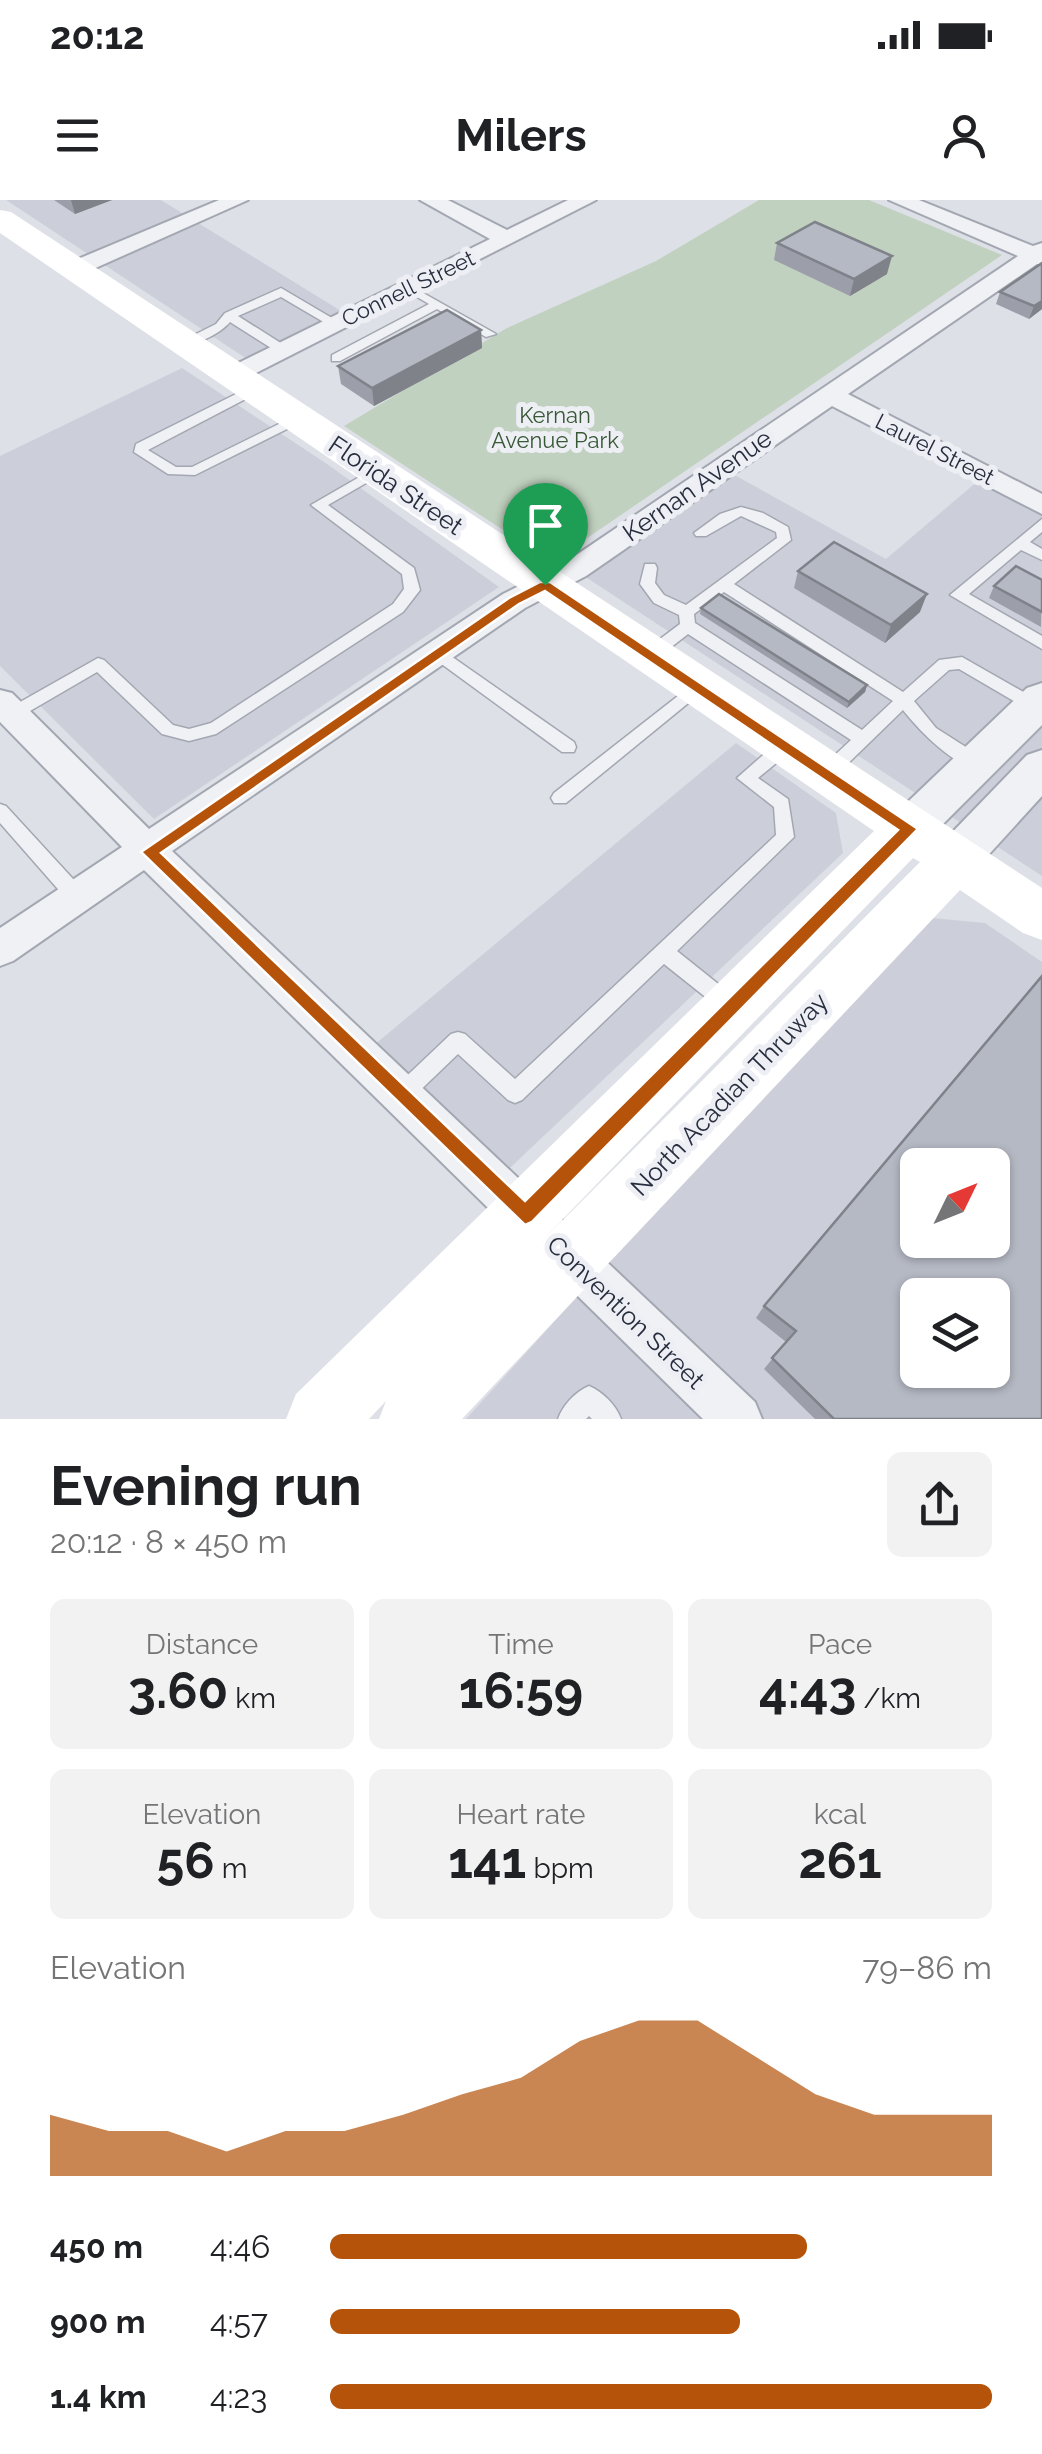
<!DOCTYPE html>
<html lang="en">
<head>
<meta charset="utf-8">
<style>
	:root { --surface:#fff; --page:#f2f2f2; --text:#202124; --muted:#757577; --accent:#b45309 }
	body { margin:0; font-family:Raleway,sans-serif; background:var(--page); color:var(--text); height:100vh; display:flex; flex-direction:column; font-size:38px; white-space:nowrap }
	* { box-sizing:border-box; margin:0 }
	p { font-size:32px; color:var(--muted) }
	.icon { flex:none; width:55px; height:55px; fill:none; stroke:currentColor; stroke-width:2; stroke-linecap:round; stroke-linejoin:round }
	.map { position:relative; height:1219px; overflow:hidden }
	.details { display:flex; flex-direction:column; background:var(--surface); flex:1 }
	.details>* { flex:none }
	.needle { width:65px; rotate:47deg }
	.tools { position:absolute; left:900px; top:948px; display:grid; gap:20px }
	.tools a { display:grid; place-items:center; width:110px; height:110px; border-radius:15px; background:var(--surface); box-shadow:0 2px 8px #0004; font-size:50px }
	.pin { position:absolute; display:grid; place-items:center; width:85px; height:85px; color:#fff; margin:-102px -42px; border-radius:50% 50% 50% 0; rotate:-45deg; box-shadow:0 0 10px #0007 }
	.pin .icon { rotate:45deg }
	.round { display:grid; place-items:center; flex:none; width:105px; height:105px; border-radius:15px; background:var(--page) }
	.overview { display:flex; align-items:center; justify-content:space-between; height:170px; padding:0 50px }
	h1 { font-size:55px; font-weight:700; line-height:75px }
	.stats { display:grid; grid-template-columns:repeat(3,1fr); gap:15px; height:170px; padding:10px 50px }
	.stats div { display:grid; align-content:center; border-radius:15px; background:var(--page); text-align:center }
	.stats b { font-size:50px; font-weight:700 }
	.stats small { font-size:28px; font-weight:400 }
	.stats p { font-size:28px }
	.chart { height:280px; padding:20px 50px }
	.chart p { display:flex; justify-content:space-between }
	.chart svg { width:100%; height:180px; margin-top:10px; fill:var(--accent); opacity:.7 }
	ul { padding:0 50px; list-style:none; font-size:32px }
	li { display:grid; grid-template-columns:160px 120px 1fr; align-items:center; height:75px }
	li i { height:25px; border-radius:12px; background:var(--accent) }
	.status { display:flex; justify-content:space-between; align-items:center; height:70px; padding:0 50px; background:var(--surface); direction:ltr }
	.status svg { height:28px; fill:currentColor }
	header { display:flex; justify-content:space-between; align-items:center; height:130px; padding:0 50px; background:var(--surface); font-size:45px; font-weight:700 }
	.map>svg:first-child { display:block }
	.built { fill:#cccfd9; fill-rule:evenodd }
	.green { fill:#c1d1bf }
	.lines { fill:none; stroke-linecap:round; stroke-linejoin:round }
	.service-casing { stroke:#a3a7b1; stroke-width:3 }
	.minor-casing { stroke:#a3a7b1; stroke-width:4 }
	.tertiary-casing { stroke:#a3a7b1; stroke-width:4 }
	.service { fill:#f0f1f5; fill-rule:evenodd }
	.minor { fill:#f0f1f5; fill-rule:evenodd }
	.tertiary { fill:#f0f1f5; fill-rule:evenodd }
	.secondary { fill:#fff; fill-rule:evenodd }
	.wall { fill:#9c9fa9 }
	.shaded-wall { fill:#7f8289 }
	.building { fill:#b5b9c4; stroke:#7f8289; stroke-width:2.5; fill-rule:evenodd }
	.route { fill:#b45309; stroke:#fff; stroke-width:2.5; fill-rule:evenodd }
	.labels { text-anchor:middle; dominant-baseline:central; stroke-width:10; stroke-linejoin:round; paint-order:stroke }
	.far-street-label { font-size:22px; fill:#272d3d; stroke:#edeff5 }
	.far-park-label { font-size:22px; fill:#385935; stroke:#edeff5 }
	.street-label { font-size:25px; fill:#272d3d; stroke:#edeff5 }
</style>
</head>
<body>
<div class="status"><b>20:12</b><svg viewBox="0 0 49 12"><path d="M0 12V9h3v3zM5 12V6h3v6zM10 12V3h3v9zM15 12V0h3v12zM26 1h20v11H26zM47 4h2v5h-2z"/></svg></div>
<header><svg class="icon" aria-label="menu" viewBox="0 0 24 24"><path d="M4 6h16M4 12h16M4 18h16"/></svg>Milers<svg class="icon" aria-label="person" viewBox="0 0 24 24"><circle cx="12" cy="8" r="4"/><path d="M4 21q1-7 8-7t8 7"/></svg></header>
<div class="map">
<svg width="1042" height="1219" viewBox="0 0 1042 1219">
	<rect width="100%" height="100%" fill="#dee0e7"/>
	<!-- built -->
	<g class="built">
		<path d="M6 0H161L346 114 247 159Z"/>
		<path d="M182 168 327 264 499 387 154 619 0 466V256Z"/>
		<path d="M731 273 886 359 979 280 1042 312V676L584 376Z"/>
		<path d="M736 543 836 613 843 653 493 984 361 856Z"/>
		<path d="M921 717 985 723 1042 762V1219H466ZM918 965H992V1040H918ZM918 1095H992V1170H918Z"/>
	</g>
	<!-- green -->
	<path class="green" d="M759 0H869L1002 55 552 362 344 226 507 128 656 61Z"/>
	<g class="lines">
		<!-- service casing -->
		<g class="service-casing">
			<g id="service">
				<path d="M409 85 496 134 486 137 437 109 340 161H332V155L429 104 405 90 403 88Z"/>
				<path d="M281 88 342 124 332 127 281 97 238 116 287 147V153H279L230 122C220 134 191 149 178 143L216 124 225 113Z"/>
				<path d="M252 186 257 187V193L148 250 176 267H192L293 217H303L305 220 195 275 168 274 134 252 136 244Z"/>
				<path d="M375 268 380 269V275L328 305 414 368 420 390 403 412 216 534 189 541 162 534 97 472 18 518H6L4 514 6 510 98 458 104 460 173 525 189 529 211 523 393 404 404 389 402 374 311 305Z"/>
				<path d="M741 307 763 313 788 327 791 340 734 384 903 492 939 460 962 457 1041 502V510H1029L959 469 949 470 914 501 936 528 983 558 985 563 983 568C958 572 918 529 903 510L834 577H822L819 572 822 567 851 540 688 434 656 459H644L642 455 644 451 680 424 679 415 654 403 640 384 645 364H655L657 368 655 383 664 395 686 405 777 338 776 332 741 316 706 336H696L694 333 720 314ZM724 392 893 501 862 530 695 423 694 414Z"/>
				<path d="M1042 319V332L1030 342 1042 349V360L1021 350 969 394 1042 436V449L950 395Z"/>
				<path d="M438 447 574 542 576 547 574 552H562L432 457 430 453 432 449Z"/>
				<path d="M697 481 705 487 703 491 566 603H554L551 598 554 593Z"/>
				<path d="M785 540 793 546 791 551 758 578 788 599 794 637 677 751 737 799 740 805 737 811 730 814 723 811 664 764 522 900 515 903 508 900 458 854 408 902 401 905 394 902 391 895 394 888 451 834 458 832 465 834 515 879 776 635 774 607 737 578 779 541Z"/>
				<path d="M0 604 6 606 85 692 87 698 85 704 78 706 71 704 0 623Z"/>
				<path d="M589 1186C603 1192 616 1205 621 1219H592L589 1216 586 1219H558C563 1205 575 1192 589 1186Z"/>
			</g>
		</g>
		<!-- minor casing -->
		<g class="minor-casing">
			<g id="minor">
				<path d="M219 0H248L82 74 74 76 63 69 66 64Z"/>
				<path d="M420 0H448L507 30 568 0H596L240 181H222L218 176 222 171 490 39Z"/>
				<path d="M889 0H919L1033 46 1042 43V65L1037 64 848 194 1042 294V314L832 206 586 376 525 408 172 651 755 1202 762 1219H703L144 670 13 761 0 766V728L122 647 0 522V490L12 493 149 629 503 394 566 362 1018 56Z"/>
			</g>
		</g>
		<!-- tertiary casing -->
		<g class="tertiary-casing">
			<g id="tertiary">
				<path d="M1042 483V525L925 642 909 647 893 642 886 629 893 616 1027 488Z"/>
				<path d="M1042 550V596L972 673 956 678 940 673 933 659 940 645 1027 555Z"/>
			</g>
		</g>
		<!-- service -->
		<use href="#service" class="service"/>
		<!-- minor -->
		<use href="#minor" class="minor"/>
		<!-- tertiary -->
		<use href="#tertiary" class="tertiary"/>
		<!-- secondary -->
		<path class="secondary" d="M0 10 11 12 1042 688V740L1023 733 960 690 462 1219H379L386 1201 369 1219H286L296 1194 874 631 0 33ZM913 658 920 662 530 1053Z"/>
	</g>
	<!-- wall -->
	<g class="wall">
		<path d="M54 0H112L75 14Z"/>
		<path d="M777 43 887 74 850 96 774 60Z"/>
		<path d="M1042 63V109L1029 119 996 104 1000 92Z"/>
		<path d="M481 130 482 148 374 206 341 184 338 166Z"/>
		<path d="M798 371 920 412 885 443 794 388Z"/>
		<path d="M1042 380 1041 427 989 398 994 386Z"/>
		<path d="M701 408 867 485 865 492 847 508 700 414Z"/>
		<path d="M764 1106 1042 1219H815L764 1169 786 1142 756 1118Z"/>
	</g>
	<!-- shaded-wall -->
	<g class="shaded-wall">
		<path d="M71 0H112L75 14Z"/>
		<path d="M892 56 887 74 850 96 854 79Z"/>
		<path d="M1042 101V109L1029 119 1034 106Z"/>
		<path d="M481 130 482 148 374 206 372 188Z"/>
		<path d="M927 394 920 412 885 443 891 425Z"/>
		<path d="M867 485 865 492 847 508 849 502Z"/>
	</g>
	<!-- building -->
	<g class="building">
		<path d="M815 22 892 56 854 79 777 43Z"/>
		<path d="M1042 63V101L1034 106 1000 92Z"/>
		<path d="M447 110 481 130 372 188 338 166Z"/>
		<path d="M834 342 927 394 891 425 798 371Z"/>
		<path d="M1016 366 1042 380V412L994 386Z"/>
		<path d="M719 394 867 485 849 502 701 408Z"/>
		<path d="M1042 776V1219H834L772 1158 796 1131 764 1106ZM918 965H992V1040H918ZM918 1095H992V1170H918Z"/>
	</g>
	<!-- route -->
	<path class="route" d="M540 382H550L918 629 532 1022 525 1025 141 652 509 398ZM545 391 898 630 525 1001 161 653 519 404Z"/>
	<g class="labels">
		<!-- far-street labels -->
		<g class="far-street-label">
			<text transform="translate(408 88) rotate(-26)">Connell Street</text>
			<text transform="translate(935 249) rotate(27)">Laurel Street</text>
		</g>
		<!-- far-park labels -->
		<g class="far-park-label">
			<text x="555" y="215">Kernan<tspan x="555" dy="25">Avenue Park</tspan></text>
		</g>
		<!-- street labels -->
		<g class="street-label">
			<text transform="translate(396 285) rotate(34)">Florida Street</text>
			<text transform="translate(697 285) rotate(-35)">Kernan Avenue</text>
			<text transform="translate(729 894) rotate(-46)">North Acadian Thruway</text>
			<text transform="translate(626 1112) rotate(44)">Convention Street</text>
		</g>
	</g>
</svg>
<div class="tools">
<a><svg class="needle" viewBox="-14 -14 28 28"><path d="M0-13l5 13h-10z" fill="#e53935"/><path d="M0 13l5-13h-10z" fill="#757577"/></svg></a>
<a><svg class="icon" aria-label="layers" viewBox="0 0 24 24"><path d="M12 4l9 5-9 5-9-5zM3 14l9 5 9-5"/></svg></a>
</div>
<div class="pin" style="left:545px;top:385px;background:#1e9e55"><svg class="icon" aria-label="arrive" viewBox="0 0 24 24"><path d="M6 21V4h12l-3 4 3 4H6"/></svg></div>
</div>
<section class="details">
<div class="overview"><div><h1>Evening run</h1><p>20:12 · 8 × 450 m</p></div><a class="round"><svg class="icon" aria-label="share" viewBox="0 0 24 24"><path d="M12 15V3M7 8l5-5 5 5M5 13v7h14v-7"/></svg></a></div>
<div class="stats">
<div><p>Distance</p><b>3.60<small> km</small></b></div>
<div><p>Time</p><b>16:59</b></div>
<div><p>Pace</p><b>4:43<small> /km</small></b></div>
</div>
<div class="stats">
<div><p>Elevation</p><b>56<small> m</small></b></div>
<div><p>Heart rate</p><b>141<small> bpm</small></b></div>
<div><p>kcal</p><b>261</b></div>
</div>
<div class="chart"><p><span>Elevation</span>79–86 m</p>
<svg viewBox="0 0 160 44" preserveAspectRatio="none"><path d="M0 44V29L10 33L20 33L30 38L40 33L50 33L60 29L70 24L80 20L90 11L100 6L110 6L120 15L130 24L140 29L150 29L160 29V44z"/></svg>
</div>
<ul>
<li><b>450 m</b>4:46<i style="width:72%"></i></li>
<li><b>900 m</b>4:57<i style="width:62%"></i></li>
<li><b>1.4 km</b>4:23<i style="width:100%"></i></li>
</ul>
</section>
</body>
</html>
